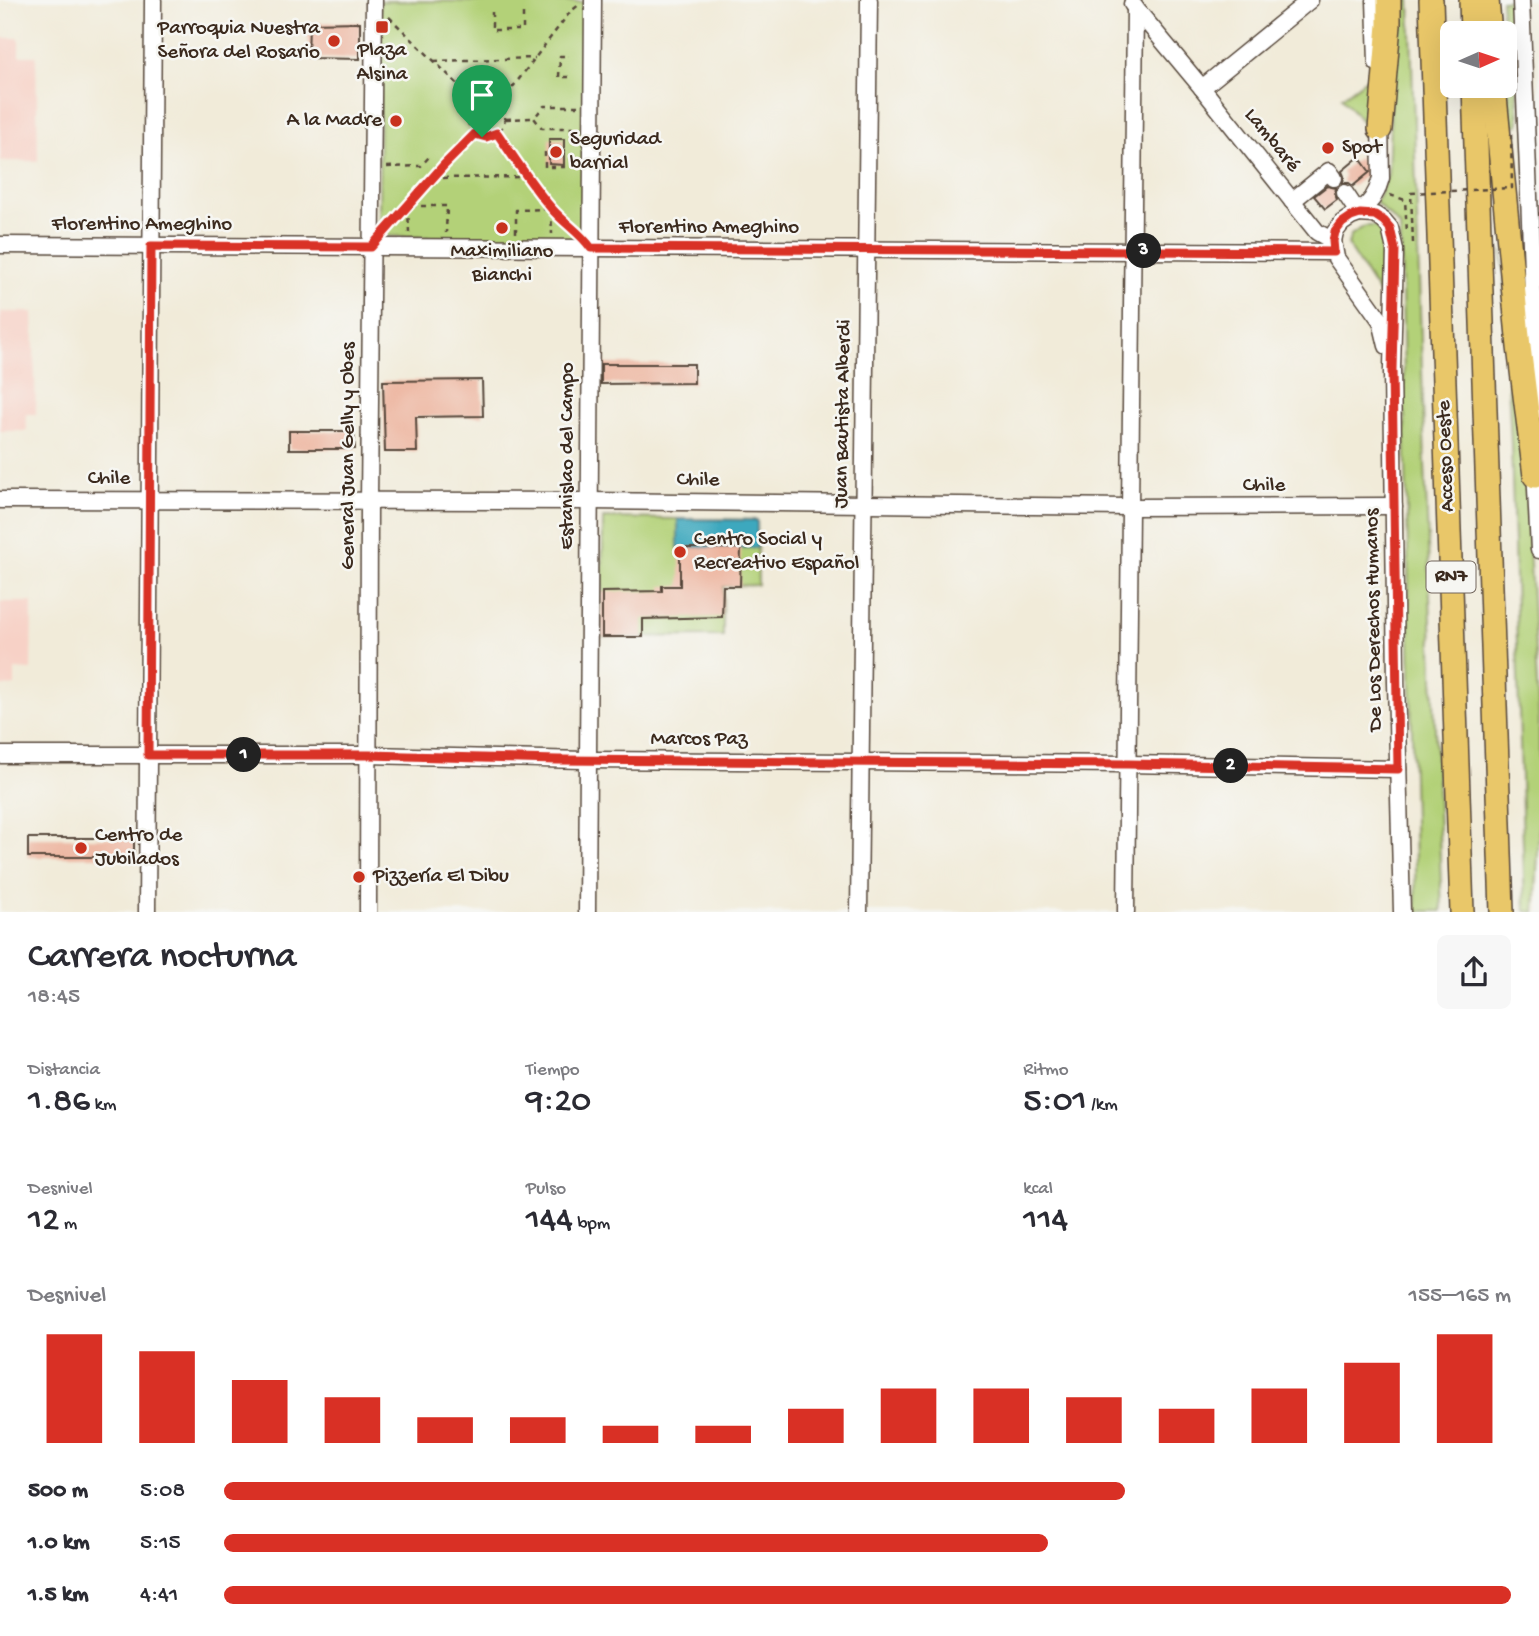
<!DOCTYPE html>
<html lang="es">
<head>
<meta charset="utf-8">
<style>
	:root { --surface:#fff; --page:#f7f7f7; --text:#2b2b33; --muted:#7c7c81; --accent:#d93025 }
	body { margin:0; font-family:"Gochi Hand",sans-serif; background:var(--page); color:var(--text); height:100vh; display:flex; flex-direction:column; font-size:26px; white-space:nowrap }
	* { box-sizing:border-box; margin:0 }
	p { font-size:23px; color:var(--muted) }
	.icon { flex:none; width:38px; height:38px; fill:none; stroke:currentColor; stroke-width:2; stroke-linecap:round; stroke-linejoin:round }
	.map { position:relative; height:912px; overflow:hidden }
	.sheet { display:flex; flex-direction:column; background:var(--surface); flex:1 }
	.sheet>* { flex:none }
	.needle { width:46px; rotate:87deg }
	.controls { position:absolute; left:1440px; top:21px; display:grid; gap:14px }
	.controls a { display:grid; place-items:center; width:77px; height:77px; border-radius:10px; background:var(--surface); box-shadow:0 7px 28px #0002; font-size:35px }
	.pin { position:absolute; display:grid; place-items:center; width:60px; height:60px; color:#fff; margin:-72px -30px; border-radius:50% 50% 50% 0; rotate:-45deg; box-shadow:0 0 7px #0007 }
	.pin .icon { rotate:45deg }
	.km { position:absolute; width:35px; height:35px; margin:-18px; border-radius:50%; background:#222; color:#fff; font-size:19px; line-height:35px; text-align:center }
	.round { display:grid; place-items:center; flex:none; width:74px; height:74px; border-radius:10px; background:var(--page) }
	.headline { display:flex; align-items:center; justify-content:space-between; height:119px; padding:0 28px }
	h1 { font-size:38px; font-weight:600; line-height:52px }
	.figures { display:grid; grid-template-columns:repeat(3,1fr); gap:10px; height:119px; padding:7px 28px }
	.figures div { display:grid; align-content:center }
	.figures b { font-size:35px; font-weight:600 }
	.figures small { font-size:19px; font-weight:400 }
	.figures p { font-size:19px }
	.chart { height:196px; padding:14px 28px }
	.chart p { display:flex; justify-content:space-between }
	.chart svg { width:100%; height:126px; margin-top:7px; stroke:var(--accent); stroke-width:6 }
	ul { padding:0 28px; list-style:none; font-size:23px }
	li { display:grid; grid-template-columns:112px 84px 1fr; align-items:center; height:52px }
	li i { height:18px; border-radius:9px; background:var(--accent) }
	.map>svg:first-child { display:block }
	.built { fill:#f7d1c6 }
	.green { fill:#b3d178; stroke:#777e4b; stroke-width:2 }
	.water { fill:#3ea8be; stroke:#3c696e; stroke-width:2 }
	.building { fill:#edb49e }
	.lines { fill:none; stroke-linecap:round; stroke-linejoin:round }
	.minor-casing { stroke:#56473a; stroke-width:19 }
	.highway-casing { stroke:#56473a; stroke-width:26 }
	.path { stroke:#56473a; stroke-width:2.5; stroke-dasharray:5 5; stroke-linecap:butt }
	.minor { stroke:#fff; stroke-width:16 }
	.highway { stroke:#e9c769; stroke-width:23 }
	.path-bridge { stroke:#56473a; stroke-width:2.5; stroke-dasharray:5 5; stroke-linecap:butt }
	.route-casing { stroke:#fff; stroke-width:14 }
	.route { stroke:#d93025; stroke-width:9 }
	.poi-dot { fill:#c8321e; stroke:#f6f6f2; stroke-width:2.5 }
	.labels { text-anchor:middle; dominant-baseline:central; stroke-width:5; stroke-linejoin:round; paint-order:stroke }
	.shield { fill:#f6f6f2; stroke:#73675e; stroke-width:2 }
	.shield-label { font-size:19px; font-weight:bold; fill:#3b2a1e }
	.poi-label { font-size:21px; fill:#3b2a1e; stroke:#f6f6f2; text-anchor:start }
	.street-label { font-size:21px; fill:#3b2a1e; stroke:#f6f6f2 }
</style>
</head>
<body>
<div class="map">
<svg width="1539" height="912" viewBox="0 0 1539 912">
	<rect width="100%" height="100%" fill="#f6f6f2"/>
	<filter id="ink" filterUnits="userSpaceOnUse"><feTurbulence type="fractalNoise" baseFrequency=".0143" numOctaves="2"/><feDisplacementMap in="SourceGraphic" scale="14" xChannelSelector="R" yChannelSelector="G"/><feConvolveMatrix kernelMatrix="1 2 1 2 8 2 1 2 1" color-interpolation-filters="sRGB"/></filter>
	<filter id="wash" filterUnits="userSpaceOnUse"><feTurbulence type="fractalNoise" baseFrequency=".00686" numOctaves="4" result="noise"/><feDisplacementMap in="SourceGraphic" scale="28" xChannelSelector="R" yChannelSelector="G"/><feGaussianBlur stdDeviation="1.57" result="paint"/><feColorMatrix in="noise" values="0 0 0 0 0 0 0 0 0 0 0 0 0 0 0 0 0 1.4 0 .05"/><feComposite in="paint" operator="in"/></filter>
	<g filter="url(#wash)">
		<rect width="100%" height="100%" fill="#f1ebd9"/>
		<!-- built -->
		<g class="built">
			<path d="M0 38H19V56H36L38 161H0Z"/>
			<path d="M0 312H33L36 414H26L27 431H0Z"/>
			<path d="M0 602H32L31 670 15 669V686H0Z"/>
		</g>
		<!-- green -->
		<g class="green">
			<path d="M1395 0H1410L1425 464 1442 911H1416L1401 244 1400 226 1376 203 1388 174Z"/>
			<path d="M1501 0H1513L1519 125 1508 126 1505 74V33H1503Z"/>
			<path d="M380 1 584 2 587 241 379 236Z"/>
			<path d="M1369 77 1370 132 1342 97Z"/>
			<path d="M1365 226H1376L1382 232 1383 300 1351 251 1348 244 1351 235Z"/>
			<path d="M1502 250 1521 407 1539 720V829L1535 912 1525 911 1511 444Z"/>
			<path d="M603 518 757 520 758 585 723 586V636L602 637Z"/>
		</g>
		<!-- water -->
		<path class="water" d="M678 519 757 520V548H678Z"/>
		<g id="blocks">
			<!-- building -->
			<g class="building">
				<path d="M360 22V59L308 58 309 23Z"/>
				<path d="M549 139H564V165L549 164Z"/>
				<path d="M1359 157 1370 172 1353 186 1349 183H1343L1344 176 1342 171Z"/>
				<path d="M1327 186 1336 188 1335 194 1337 200 1325 209 1314 196Z"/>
				<path d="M601 364H694V383L601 384Z"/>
				<path d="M482 380 483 416 416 417 417 452H385L383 381Z"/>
				<path d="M289 431H354L355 449H289Z"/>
				<path d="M680 548H741L740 586H723L722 617 643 619V637H602V592L662 591V586H680Z"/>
				<rect x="28" y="838" width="106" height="19"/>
			</g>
		</g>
	</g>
	<g filter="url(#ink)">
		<use href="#blocks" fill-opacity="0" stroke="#56473a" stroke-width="2"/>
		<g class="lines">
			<!-- minor casing -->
			<g class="minor-casing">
				<g id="minor">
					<path d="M1375 0 1377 63"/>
					<path d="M1521 0 1535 343V411"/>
					<path d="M1132 4 1202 88 1317 232 1333 241"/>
					<path d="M1202 88 1310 0"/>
					<path d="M1380 120 1381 178 1377 190 1372 199 1359 214 1351 217 1342 223 1335 232 1333 241 1336 258 1381 321 1387 346"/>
					<path d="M1345 193 1359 214 1375 215 1384 221 1390 228 1395 250 1392 369 1396 683 1402 912"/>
					<path d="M1292 201 1329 171 1334 178"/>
					<path d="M0 245 1334 252"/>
					<path d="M1535 468 1539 550"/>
					<path d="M0 500 589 501 1129 507 1394 506"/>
					<path d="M0 755H369L587 760 1127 764 1398 769"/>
					<path d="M147 912 153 0"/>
					<path d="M368 912 369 501 374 0"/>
					<path d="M587 912 593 0"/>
					<path d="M859 912 869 0"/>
					<path d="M1126 912 1135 7"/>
				</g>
			</g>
			<!-- highway casing -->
			<g class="highway-casing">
				<g id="highway">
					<path d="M1431 0 1462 912"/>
					<path d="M1471 0 1472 33"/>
					<path d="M1487 0 1490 33"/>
					<path d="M1474 86 1502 912"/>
					<path d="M1494 86 1519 347 1535 476"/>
					<path d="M1380 129 1389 25V0"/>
				</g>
			</g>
			<!-- path -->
			<g class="path">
				<path d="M492 12V30H523V12"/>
				<path d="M389 17 475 101"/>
				<path d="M434 61 535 58"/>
				<path d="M569 77H559L560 56H569"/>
				<circle cx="486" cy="117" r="19"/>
				<path d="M500 104 570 12 580 4"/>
				<path d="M578 106H544L534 118 542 128H579"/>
				<path d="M506 119 534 118"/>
				<path d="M497 133 551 209 577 233"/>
				<path d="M545 152V167H567"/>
				<path d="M387 167 421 166 429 157"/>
				<path d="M433 178 528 177"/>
				<path d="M1390 195 1405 200 1407 233"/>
				<path d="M385 231 444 165 475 134"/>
				<path d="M409 233 408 206H447L446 233"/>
				<path d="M516 233V210L551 209 552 234"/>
			</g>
			<!-- minor -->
			<use href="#minor" class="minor"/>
			<!-- highway -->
			<use href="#highway" class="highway"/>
			<!-- path-bridge -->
			<path class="path-bridge" d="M1413 243 1411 193 1512 188 1511 132"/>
		</g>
	</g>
	<g class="lines" filter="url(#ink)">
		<!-- route casing -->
		<g class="route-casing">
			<path id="route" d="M497 133C515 159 532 186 552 209 564 223 581 233 591 248L1334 252 1333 241 1335 232 1342 223 1351 217 1360 214 1375 215 1384 221 1390 228 1395 250 1392 369 1398 769 1127 764 558 760 369 755H148L151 246 371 247 444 165 475 134 486 137Z"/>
		</g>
		<!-- route -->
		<use href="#route" class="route"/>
	</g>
	<!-- markers -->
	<g class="poi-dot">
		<rect x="375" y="20" width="14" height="14" rx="3.5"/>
		<circle cx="334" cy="41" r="7"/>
		<circle cx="396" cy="121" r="7"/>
		<circle cx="1328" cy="148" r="7"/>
		<circle cx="556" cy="152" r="7"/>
		<circle cx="502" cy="228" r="7"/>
		<circle cx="680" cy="552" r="7"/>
		<circle cx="81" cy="848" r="7"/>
		<circle cx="359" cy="877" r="7"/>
	</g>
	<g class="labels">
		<!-- shield labels -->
		<rect class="shield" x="1426.5" y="561.5" width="49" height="31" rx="5"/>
		<g class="shield-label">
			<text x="1451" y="577">RN7</text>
		</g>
		<!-- poi labels -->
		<g class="poi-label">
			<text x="320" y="29" text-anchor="end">Parroquia Nuestra<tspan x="320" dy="24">Señora del Rosario</tspan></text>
			<text x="382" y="51" text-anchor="middle">Plaza<tspan x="382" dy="24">Alsina</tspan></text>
			<text x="382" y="121" text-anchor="end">A la Madre</text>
			<text x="570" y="140">Seguridad<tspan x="570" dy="24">barrial</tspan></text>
			<text x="1342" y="148">Spot</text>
			<text x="502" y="252" text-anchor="middle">Maximiliano<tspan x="502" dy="24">Bianchi</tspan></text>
			<text x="694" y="540">Centro Social y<tspan x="694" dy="24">Recreativo Español</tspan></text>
			<text x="95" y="836">Centro de<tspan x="95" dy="24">Jubilados</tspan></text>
			<text x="373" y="877">Pizzería El Dibu</text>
		</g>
		<!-- street labels -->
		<g class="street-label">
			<text transform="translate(1271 141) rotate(51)">Lambaré</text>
			<text x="142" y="225">Florentino Ameghino</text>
			<text x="709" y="228">Florentino Ameghino</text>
			<text transform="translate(844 414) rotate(-89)">Juan Bautista Alberdi</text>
			<text transform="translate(349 456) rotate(-90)">General Juan Gelly y Obes</text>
			<text transform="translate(568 456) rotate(-90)">Estanislao del Campo</text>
			<text transform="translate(1447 456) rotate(-92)">Acceso Oeste</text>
			<text x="109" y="479">Chile</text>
			<text transform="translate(698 481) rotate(1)">Chile</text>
			<text x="1264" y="486">Chile</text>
			<text transform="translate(1375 620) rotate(-91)">De Los Derechos Humanos</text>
			<text x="699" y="740">Marcos Paz</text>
		</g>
	</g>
</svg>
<div class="controls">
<a><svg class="needle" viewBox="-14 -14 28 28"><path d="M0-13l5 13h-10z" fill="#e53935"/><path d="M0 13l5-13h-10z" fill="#7c7c81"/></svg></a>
</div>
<div class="pin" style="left:482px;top:137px;background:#1e9e55"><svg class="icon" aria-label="arrive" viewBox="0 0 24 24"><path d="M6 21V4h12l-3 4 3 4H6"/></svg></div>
<b class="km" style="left:244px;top:755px">1</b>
<b class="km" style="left:1231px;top:766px">2</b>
<b class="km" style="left:1144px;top:251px">3</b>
</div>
<section class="sheet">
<div class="headline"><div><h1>Carrera nocturna</h1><p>18:45</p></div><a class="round"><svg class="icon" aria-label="share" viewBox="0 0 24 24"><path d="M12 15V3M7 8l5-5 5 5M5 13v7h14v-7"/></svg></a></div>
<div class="figures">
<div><p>Distancia</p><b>1.86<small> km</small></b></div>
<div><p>Tiempo</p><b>9:20</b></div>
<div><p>Ritmo</p><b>5:01<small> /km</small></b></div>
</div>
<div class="figures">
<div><p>Desnivel</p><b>12<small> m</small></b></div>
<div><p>Pulso</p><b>144<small> bpm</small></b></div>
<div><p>kcal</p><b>114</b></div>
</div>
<div class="chart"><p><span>Desnivel</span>155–165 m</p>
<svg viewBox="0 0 160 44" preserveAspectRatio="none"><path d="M5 44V6M15 44V12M25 44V22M35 44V28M45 44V35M55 44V35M65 44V38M75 44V38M85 44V32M95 44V25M105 44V25M115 44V28M125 44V32M135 44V25M145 44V16M155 44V6"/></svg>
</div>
<ul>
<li><b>500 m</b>5:08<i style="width:70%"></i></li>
<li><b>1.0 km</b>5:15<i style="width:64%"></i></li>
<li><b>1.5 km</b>4:41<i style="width:100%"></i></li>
</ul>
</section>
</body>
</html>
